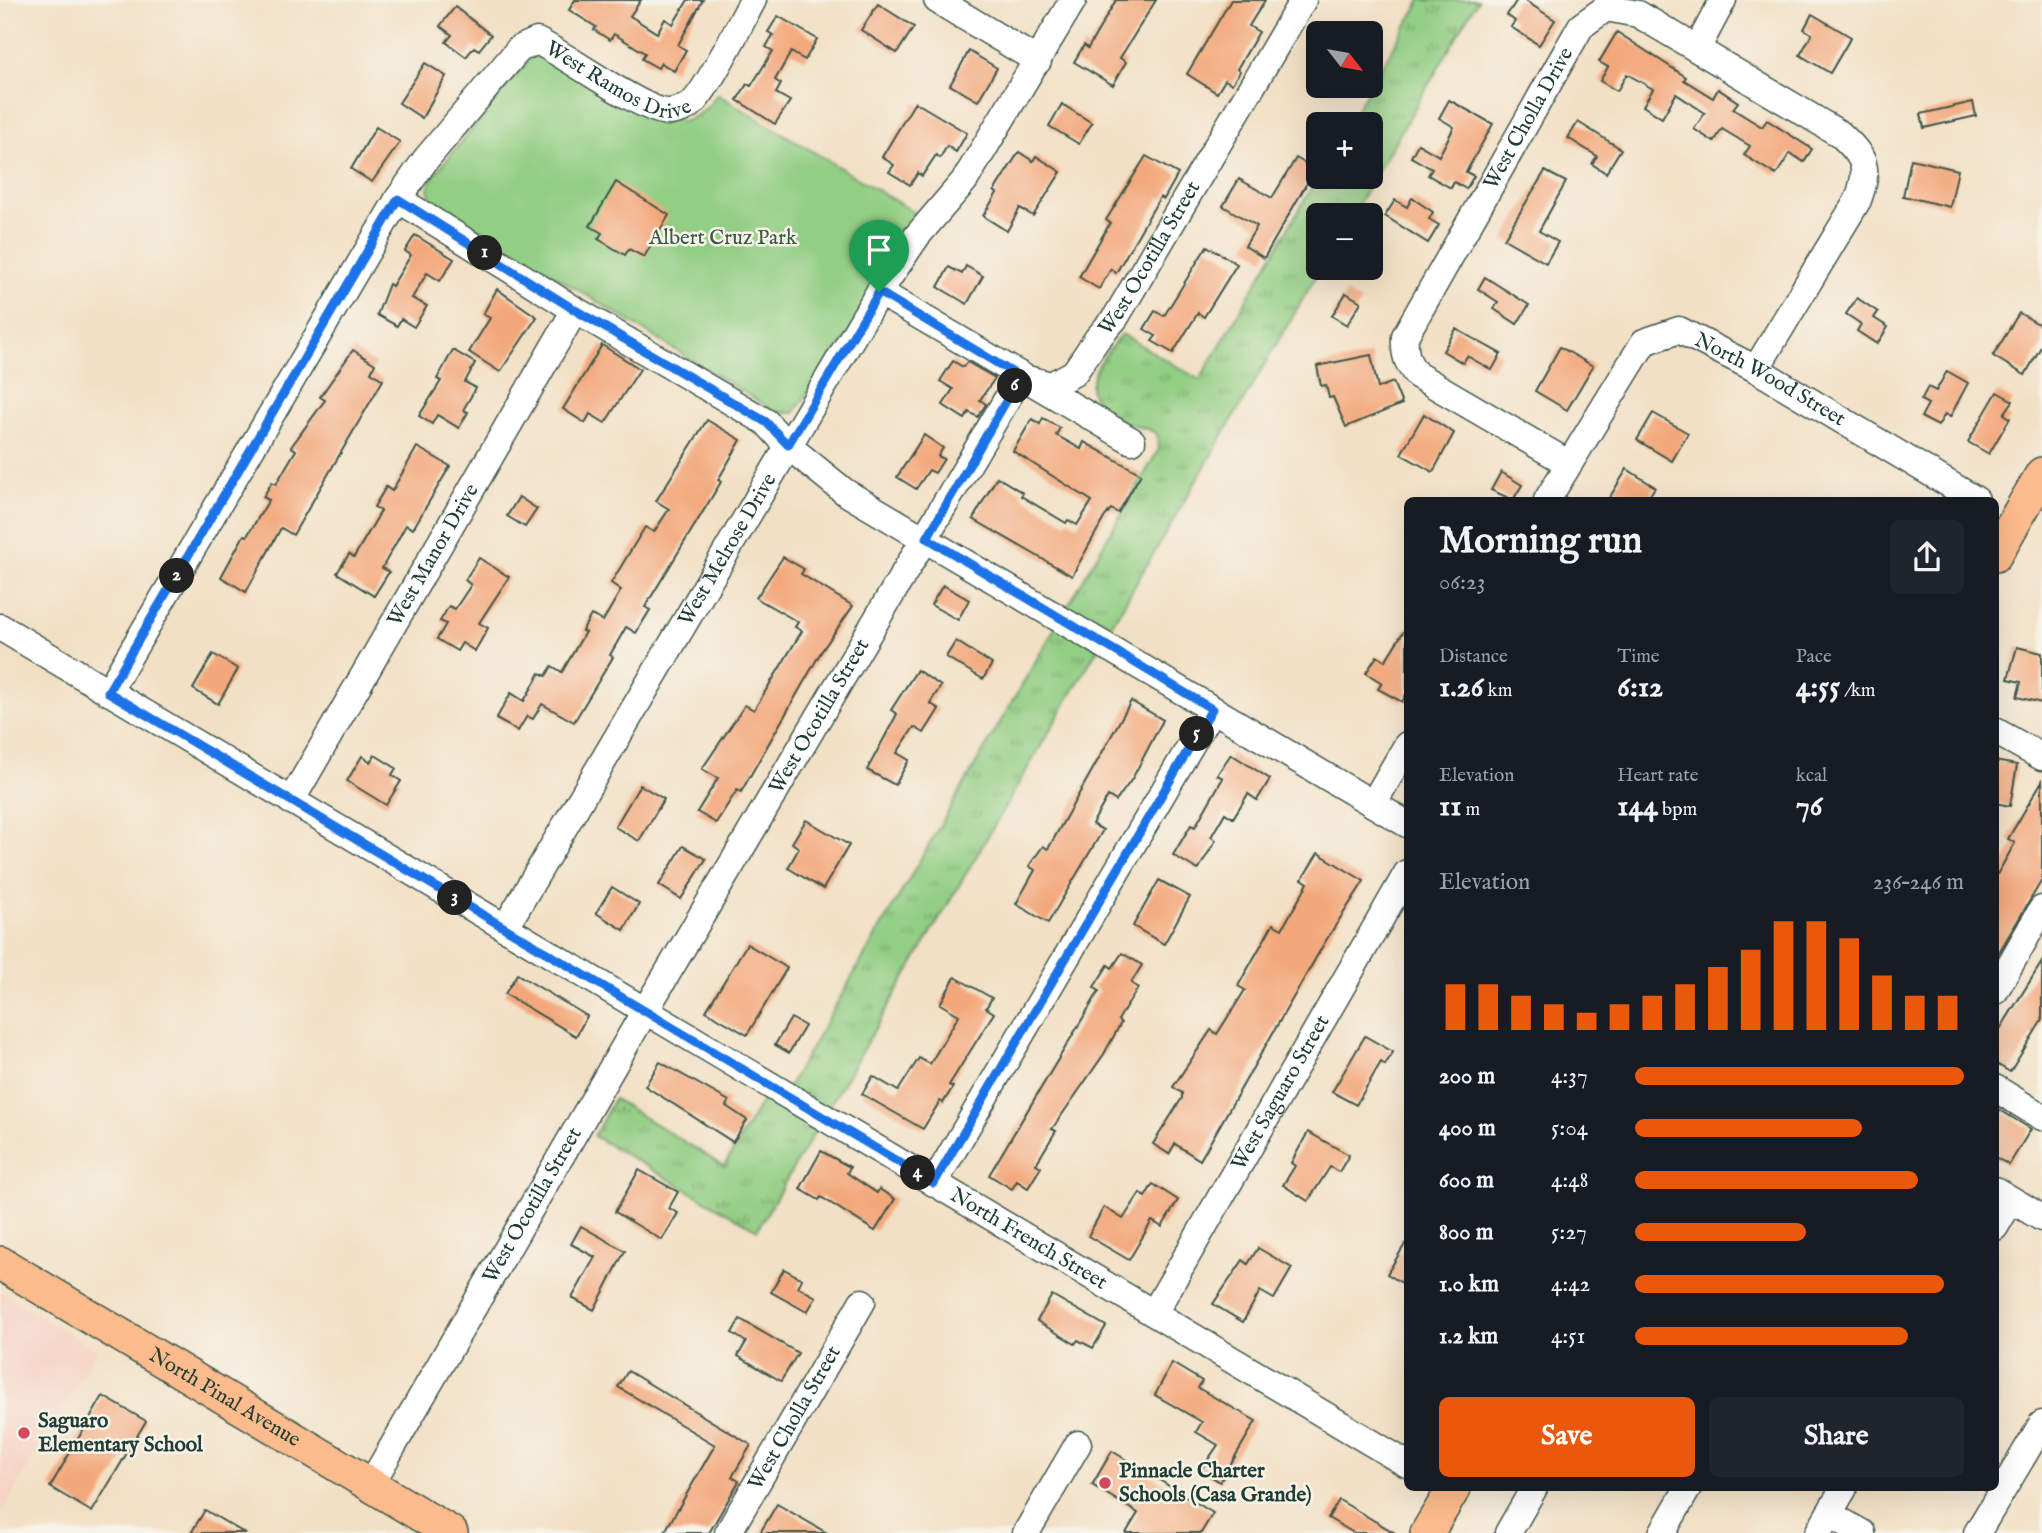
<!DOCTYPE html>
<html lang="en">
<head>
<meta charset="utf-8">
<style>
	:root { --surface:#171b24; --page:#20242c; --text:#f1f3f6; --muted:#9ea1a6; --accent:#ea580c }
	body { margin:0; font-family:"IM FELL English",serif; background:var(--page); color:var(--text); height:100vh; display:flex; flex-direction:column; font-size:26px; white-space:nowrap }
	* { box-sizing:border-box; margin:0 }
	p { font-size:23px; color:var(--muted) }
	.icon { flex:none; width:38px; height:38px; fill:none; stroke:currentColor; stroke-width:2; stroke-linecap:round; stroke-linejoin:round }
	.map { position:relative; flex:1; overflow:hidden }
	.side { position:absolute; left:1404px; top:497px; width:595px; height:994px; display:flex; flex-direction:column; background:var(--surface); border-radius:10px; box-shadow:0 7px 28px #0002 }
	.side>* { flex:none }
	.needle { width:46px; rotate:121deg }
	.controls { position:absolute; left:1306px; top:21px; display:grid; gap:14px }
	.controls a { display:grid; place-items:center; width:77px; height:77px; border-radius:10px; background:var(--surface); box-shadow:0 7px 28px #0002; font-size:35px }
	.pin { position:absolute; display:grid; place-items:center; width:60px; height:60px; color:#fff; margin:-72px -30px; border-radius:50% 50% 50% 0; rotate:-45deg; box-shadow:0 0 7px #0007 }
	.pin .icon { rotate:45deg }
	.km { position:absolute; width:35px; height:35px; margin:-18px; border-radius:50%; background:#222; color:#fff; font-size:19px; line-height:35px; text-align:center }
	.round { display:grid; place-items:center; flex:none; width:74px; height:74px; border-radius:10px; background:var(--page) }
	.overview { display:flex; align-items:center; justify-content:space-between; height:119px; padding:0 35px }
	h1 { font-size:38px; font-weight:700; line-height:52px }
	.figures { display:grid; grid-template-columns:repeat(3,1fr); gap:10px; height:119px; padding:7px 35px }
	.figures div { display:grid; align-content:center }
	.figures b { font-size:30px; font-weight:700 }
	.figures small { font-size:19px; font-weight:400 }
	.figures p { font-size:19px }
	.chart { height:196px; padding:14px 35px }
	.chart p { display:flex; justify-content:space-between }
	.chart svg { width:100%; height:126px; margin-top:7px; stroke:var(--accent); stroke-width:6 }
	.action { display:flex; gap:14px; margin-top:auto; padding:14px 35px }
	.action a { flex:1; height:80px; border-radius:10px; background:var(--accent); color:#fff; font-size:28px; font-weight:700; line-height:80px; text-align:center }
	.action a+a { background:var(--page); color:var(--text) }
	ul { padding:0 35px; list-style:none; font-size:23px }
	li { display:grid; grid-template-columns:112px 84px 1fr; align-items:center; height:52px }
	li i { height:18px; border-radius:9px; background:var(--accent) }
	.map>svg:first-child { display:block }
	.built { fill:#f6d2c4 }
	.grass { fill:url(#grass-tufts); stroke:#58865c; stroke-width:2 }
	.park { fill:#92ce83; stroke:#58865c; stroke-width:2 }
	.building { fill:#f3a87b }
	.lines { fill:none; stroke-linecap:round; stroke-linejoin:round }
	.minor-casing { stroke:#3f554a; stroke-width:29 }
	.major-casing { stroke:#3f554a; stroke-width:36 }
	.minor { stroke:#fff; stroke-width:26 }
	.major { stroke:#fbbb8c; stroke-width:33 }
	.route-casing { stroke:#fff; stroke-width:14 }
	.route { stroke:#1a73e8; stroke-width:9 }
	.poi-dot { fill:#d1495b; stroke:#f7f3e8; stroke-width:2.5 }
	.labels { text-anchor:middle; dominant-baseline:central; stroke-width:5; stroke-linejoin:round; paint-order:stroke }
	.street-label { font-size:21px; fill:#1f3d34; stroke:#f7f3e8 }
	.park-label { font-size:21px; fill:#365a44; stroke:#f7f3e8 }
	.poi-label { font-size:21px; font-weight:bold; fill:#1f3d34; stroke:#f7f3e8; text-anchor:start }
</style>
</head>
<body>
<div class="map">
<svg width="2042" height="1533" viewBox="0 0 2042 1533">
	<defs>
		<pattern id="grass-tufts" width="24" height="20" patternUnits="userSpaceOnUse" patternTransform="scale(1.75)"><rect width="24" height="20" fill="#92ce83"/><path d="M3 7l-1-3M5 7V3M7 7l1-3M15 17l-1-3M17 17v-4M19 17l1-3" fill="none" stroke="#77a86c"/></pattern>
	</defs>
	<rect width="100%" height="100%" fill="#f7f3e8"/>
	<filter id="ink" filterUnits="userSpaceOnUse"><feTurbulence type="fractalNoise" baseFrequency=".0143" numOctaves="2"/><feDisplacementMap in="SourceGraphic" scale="14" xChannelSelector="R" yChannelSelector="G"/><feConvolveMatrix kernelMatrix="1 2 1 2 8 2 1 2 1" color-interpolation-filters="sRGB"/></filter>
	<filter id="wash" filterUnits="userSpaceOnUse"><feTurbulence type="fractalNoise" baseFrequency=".00686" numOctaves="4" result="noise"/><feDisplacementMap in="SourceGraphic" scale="28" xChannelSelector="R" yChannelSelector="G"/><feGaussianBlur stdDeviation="1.57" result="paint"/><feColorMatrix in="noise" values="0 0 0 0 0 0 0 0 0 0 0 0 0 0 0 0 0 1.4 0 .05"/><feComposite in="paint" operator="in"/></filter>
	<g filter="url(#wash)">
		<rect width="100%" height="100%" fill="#f2e0c5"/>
		<!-- built -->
		<path class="built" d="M0 1292 97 1350 0 1515Z"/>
		<!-- grass -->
		<path class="grass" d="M1421 0H1478L1352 215H1318V268H1321L757 1230 594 1136 614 1099 724 1166 766 1094 780 1101 1159 449 1157 434C1148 428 1141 428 1131 424 1071 401 1088 374 1122 334L1200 380 1318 177H1370V124H1348Z"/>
		<!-- park -->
		<path class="park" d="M538 55 682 122C699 116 708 109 717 94L927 220 794 413 776 412 431 199 428 189 431 179 529 59Z"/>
		<g id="blocks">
			<!-- building -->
			<g class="building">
				<path d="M575 0H641L630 16 657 33 665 19 673 24 688 0H703L678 45 686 50 674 71 661 63 658 68 642 59 645 53 614 34 610 40 594 30 596 27 569 10Z"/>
				<path d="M1116 0H1156L1120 58 1126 62 1113 85 1074 62 1084 45 1088 48Z"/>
				<path d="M1231 0H1265L1249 26 1259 32 1237 69 1240 71 1232 84 1225 80 1217 93 1187 74Z"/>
				<path d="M1517 0H1524L1555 20 1539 45 1511 27 1515 21 1507 15Z"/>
				<path d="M878 4 914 27 897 53 861 30Z"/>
				<path d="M455 7 491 35 479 50 474 47 466 57 446 42 452 35 440 26Z"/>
				<path d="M1812 14 1851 37 1830 73 1800 55 1812 34 1804 29Z"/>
				<path d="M778 16 817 39 805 60 791 52 775 80 781 84 776 93 790 101 775 124 737 100 747 84 751 86 773 51 766 47 773 35 768 32Z"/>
				<path d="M1617 32 1686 77 1684 80 1713 98 1718 89 1738 102 1733 109 1762 127 1767 120 1812 149 1804 162 1790 153 1776 175 1744 155 1750 146 1722 129 1714 142 1694 129 1705 113 1676 94 1662 118 1643 106 1653 89 1627 74 1617 91 1600 81 1608 67 1599 62Z"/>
				<path d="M969 51 997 68 978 101 950 85Z"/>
				<path d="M425 63 446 76 422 118 399 103Z"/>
				<path d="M1449 100 1493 124 1466 172 1474 176 1466 189 1454 182 1451 188 1428 175 1432 169 1411 157 1418 144 1439 156 1454 127 1439 118Z"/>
				<path d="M915 102 967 133 956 152 947 146 940 158 936 155 922 176 918 173 910 185 889 172 894 165 882 157Z"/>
				<path d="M1973 102 1976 116 1924 128 1921 114Z"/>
				<path d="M1062 104 1092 123 1079 144 1049 126Z"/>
				<path d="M1578 122 1621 149 1606 173 1592 164 1597 156 1568 138Z"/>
				<path d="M376 127 400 142 372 182 351 169Z"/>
				<path d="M1019 152 1033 161 1036 156 1061 172 1033 216 1020 208 1007 231 983 216 997 193 994 191Z"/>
				<path d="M1146 156 1178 174 1164 199 1160 197 1116 273 1111 269 1099 289 1079 277 1110 223 1106 220Z"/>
				<path d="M1296 158 1315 169 1264 258 1245 246 1257 226 1223 206 1239 179 1272 198Z"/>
				<path d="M1911 159 1958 170 1950 207 1903 196Z"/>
				<path d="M1545 171 1566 182 1539 231 1558 242 1546 263 1504 239Z"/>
				<path d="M616 182 669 215 644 257 629 249 625 255 598 239 602 233 590 226Z"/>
				<path d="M1412 198 1433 212 1429 219 1439 225 1428 243 1385 216 1395 200 1407 207Z"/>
				<path d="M415 235 454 259 440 281 427 273 412 298 427 306 414 327 401 319 397 326 377 315 389 284 392 286 411 255 405 251Z"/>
				<path d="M1207 246 1237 264 1204 317 1198 313 1173 353 1152 341 1156 336 1144 329 1155 311 1164 316Z"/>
				<path d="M966 266 983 276 967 304 938 287 949 267 962 274Z"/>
				<path d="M1485 277 1529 305 1517 324 1494 309 1498 302 1478 289Z"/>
				<path d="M497 289 537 317 500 372 469 352 490 318 483 314Z"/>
				<path d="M1346 293 1361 302 1347 325 1332 316Z"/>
				<path d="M1857 298 1878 312 1874 318 1888 327 1877 344 1857 331 1861 324 1846 314Z"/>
				<path d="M2019 313 2042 326V345L2025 375 1993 356Z"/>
				<path d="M1456 329 1501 354 1492 370 1467 356 1463 363 1443 351Z"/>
				<path d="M602 345 640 369 605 423 590 414 585 423 563 409Z"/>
				<path d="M1560 347 1593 366 1567 410 1535 391Z"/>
				<path d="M353 350 375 364 371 372 383 380 293 535 281 528 246 592 221 577 244 535 247 536 269 500 263 497 272 482 276 484 296 450 291 447 325 400 320 397Z"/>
				<path d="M453 350 475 363 465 382 476 388 463 410 468 412 459 428 437 415 432 424 419 416 441 381 437 379Z"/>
				<path d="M1371 355 1378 388 1393 382 1402 404 1346 427 1333 397 1329 398 1326 385 1321 386 1317 366Z"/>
				<path d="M953 361 963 367 967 362 995 378 980 400 986 404 978 417 969 412 965 419 943 405 953 389 940 381Z"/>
				<path d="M1947 371 1968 383 1950 417 1945 414 1938 426 1921 417 1928 404 1921 400 1928 387 1936 391Z"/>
				<path d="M1997 392 2013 401 2004 414 2010 418 1989 454 1968 442Z"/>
				<path d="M1653 413 1688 433 1672 461 1637 440Z"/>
				<path d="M1424 414 1454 433 1433 472 1401 454Z"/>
				<path d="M1043 418 1060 428 1056 435 1081 449 1084 442 1141 474 1118 513 1111 509 1104 518 1072 576 973 519 997 477 1023 493 1021 496 1066 523 1068 520 1077 525 1092 501 1013 451 1032 419 1040 424Z"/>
				<path d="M707 420 741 440 718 480 721 482 645 607 650 610 636 633 626 627 610 655 613 657 574 722 542 704 533 719 527 716 518 731 496 719 511 693 524 701 540 673 546 676 552 666 562 672 585 632 582 631 591 615 603 621 621 590 611 583 645 527 654 532 669 509 656 501Z"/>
				<path d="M924 435 943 448 938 456 944 459 935 473 929 470 916 489 897 477Z"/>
				<path d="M417 447 450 466 413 529 406 525 382 568 389 572 374 596 337 573 349 554 354 557 381 511 374 507 386 487 392 491Z"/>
				<path d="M1627 469 1655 487 1647 500H1608Z"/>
				<path d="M1501 472 1522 485 1513 500 1491 490Z"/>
				<path d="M519 497 537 509 525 527 507 516Z"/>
				<path d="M783 557 804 569 801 574 853 606 821 652 741 792 737 790 716 823 697 812 718 778 702 769 745 705 754 710 802 631 795 627 798 622 756 598Z"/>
				<path d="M479 558 509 577 479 623 488 628 475 651 462 643 457 651 437 639 446 624 440 621 449 606 455 609 471 585 465 580Z"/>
				<path d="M943 585 969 600 958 620 931 605Z"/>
				<path d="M1407 626V693L1402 702 1378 689 1382 683 1366 673 1377 656 1385 661Z"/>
				<path d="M956 641 992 664 983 679 946 657Z"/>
				<path d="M2017 647 2042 653V703L2017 697 2021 682 2008 679Z"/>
				<path d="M213 654 238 669 218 704 193 689Z"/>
				<path d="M917 670 941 686 930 703 939 709 924 733 914 727 897 753 909 760 895 785 867 770 897 714 891 710Z"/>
				<path d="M1131 701 1163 720 1132 779 1116 801 1108 796 1092 824 1103 830 1048 923 1016 904 1035 870 1029 866 1043 846 1048 849Z"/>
				<path d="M1231 754 1270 779 1257 800 1248 794 1233 818 1225 813 1211 837 1216 840 1198 870 1173 855 1191 825 1195 827 1223 778 1217 775Z"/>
				<path d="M375 755 396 768 392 775 401 781 386 805 347 781 362 756 370 762Z"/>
				<path d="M1995 761 2017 765 2010 806 1995 803Z"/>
				<path d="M2042 781V880L1995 959V878L2015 843 2008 839Z"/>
				<path d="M640 785 664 799 639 841 615 827Z"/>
				<path d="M806 820 849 845 823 889 788 868 799 848 792 843Z"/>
				<path d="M683 846 706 859 681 899 659 885Z"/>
				<path d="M1318 853 1364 881 1325 942 1200 1160 1175 1144 1169 1154 1153 1144 1182 1098V1093L1173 1087 1211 1030 1217 1034 1245 990 1238 986 1273 924 1282 929 1308 883 1302 879Z"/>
				<path d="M1159 880 1190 897 1164 944 1133 926Z"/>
				<path d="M612 887 639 904 624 930 596 913Z"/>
				<path d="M747 944 787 968 747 1035 706 1011Z"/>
				<path d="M1122 953 1142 965 1131 983 1138 988 1118 1020 1121 1023 1104 1054 1052 1129 1056 1131 1036 1164 1041 1167 1028 1188 1017 1181 1012 1189 989 1175 1099 991 1094 987 1108 965 1112 968Z"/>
				<path d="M2042 962V1020L2010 1072 1995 1063V1037Z"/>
				<path d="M517 974 587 1016 576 1036 505 994Z"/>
				<path d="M955 977 992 998 986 1008 994 1013 949 1085 953 1087 943 1103 940 1101 923 1129 862 1094 873 1076 898 1091 919 1058 930 1064 959 1015 940 1004Z"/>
				<path d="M791 1018 805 1026 789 1053 775 1045Z"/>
				<path d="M1365 1036 1393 1052 1385 1065 1381 1062 1356 1105 1332 1092Z"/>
				<path d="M660 1062 729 1101 726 1106 747 1120 733 1142 645 1086Z"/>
				<path d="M1995 1107 2031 1129 2009 1165 1995 1157Z"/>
				<path d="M1308 1132 1349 1155 1339 1172 1330 1167 1308 1201 1283 1185 1295 1166 1291 1163Z"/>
				<path d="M821 1151 850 1167 847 1173 877 1193 879 1189 895 1199 875 1231 821 1197 819 1200 800 1189Z"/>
				<path d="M639 1170 678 1192 669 1208 678 1213 662 1240 615 1212Z"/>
				<path d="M1153 1184 1178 1200 1162 1227 1152 1221 1129 1260 1088 1236 1104 1207 1123 1219 1140 1193 1145 1197Z"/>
				<path d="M581 1226 625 1251 594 1310 572 1298 595 1257 571 1244Z"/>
				<path d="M1407 1241V1286L1387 1274Z"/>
				<path d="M1258 1248 1292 1268 1274 1299 1260 1291 1243 1322 1213 1304 1243 1260 1248 1264Z"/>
				<path d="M784 1269 802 1279 798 1287 816 1297 807 1312 771 1292Z"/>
				<path d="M1052 1295 1106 1326 1093 1348 1078 1340 1075 1344 1037 1321Z"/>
				<path d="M740 1319 798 1353 781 1381 738 1356 746 1342 732 1333Z"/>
				<path d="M1172 1363 1202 1381 1198 1388 1256 1421 1220 1482 1201 1470 1218 1445 1196 1432 1202 1422 1155 1395Z"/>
				<path d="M628 1371 751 1445 732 1477 739 1481 709 1533H664L715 1445 618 1387Z"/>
				<path d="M103 1396 146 1421 92 1512 50 1487Z"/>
				<path d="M1112 1451 1213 1513 1201 1533H1126L1138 1513 1092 1485Z"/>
				<path d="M1339 1500 1395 1533H1354L1328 1518Z"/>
				<path d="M777 1504 827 1533H760Z"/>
				<path d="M205 1510 244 1533H191Z"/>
			</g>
		</g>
	</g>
	<g filter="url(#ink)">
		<use href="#blocks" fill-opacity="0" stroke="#3f554a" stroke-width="2"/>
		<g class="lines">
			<!-- minor casing -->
			<g class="minor-casing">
				<g id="minor">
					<path d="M937 0 1038 61"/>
					<path d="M1698 47 1723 0"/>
					<path d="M398 199 575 310 766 422 787 445 845 492 1407 824"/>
					<path d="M879 292 1132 441"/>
					<path id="s1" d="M1568 463 1417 375C1406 362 1404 352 1405 336L1581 26 1606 8 1638 14 1840 134C1865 157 1870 167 1858 200L1756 369"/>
					<path id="s2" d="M1547 500 1644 342 1679 330 1756 369 1976 500"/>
					<path id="s3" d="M0 627 1407 1464"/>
					<path id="s4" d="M108 692 398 199 426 159 519 49 537 41C566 55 645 113 669 112 674 112 686 108 690 105 705 95 742 20 753 0"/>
					<path d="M1995 731 2042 757"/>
					<path id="s5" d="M291 801 575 310"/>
					<path d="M1373 804 1407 745"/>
					<path id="s6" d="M505 928 879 292 917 236 965 180 1073 0"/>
					<path d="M1995 991 2042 909"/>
					<path d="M1995 1088 2042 1117"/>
					<path d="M934 1183 1212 709"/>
					<path d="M1995 1190 2042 1218"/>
					<path d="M1995 1227 2011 1200"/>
					<path id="s7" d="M1154 1313 1407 873"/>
					<path id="s8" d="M371 1484 645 1011 1020 377 1051 385 1074 373 1097 339 1116 317 1303 0"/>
					<path d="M1829 1514 1862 1533"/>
					<path id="s9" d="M728 1533 862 1302"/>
					<path d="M1026 1533 1078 1444"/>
					<path d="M1508 1533 1534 1488"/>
					<path d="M1662 1533 1688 1488"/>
					<path d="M1818 1533 1844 1488"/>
					<path d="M1977 1533 2042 1424"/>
				</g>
			</g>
			<!-- major casing -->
			<g class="major-casing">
				<g id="major">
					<path d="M1995 555 2042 474"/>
					<path id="s10" d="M0 1263 451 1533"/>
					<path d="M1427 1533 1454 1488"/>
				</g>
			</g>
			<!-- minor -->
			<use href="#minor" class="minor"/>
			<!-- major -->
			<use href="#major" class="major"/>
		</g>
	</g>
	<g class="lines" filter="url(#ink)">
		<!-- route casing -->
		<g class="route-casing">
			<path id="route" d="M398 199 575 310 766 422 788 445 879 292 1020 377 927 538 1212 709 934 1183 108 692Z"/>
		</g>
		<!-- route -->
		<use href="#route" class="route"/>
	</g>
	<!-- markers -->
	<g class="poi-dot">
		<circle cx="24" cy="1433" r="7"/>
		<circle cx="1105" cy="1483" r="7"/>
	</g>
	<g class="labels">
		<!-- street labels -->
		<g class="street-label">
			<text stroke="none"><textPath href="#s4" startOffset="877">West Ramos Drive</textPath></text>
			<text stroke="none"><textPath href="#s1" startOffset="467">West Cholla Drive</textPath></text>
			<text stroke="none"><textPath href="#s8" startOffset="1479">West Ocotilla Street</textPath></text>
			<text stroke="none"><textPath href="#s2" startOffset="326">North Wood Street</textPath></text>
			<text stroke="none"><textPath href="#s6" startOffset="439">West Melrose Drive</textPath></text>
			<text stroke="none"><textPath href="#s5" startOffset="284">West Manor Drive</textPath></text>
			<text stroke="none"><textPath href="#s8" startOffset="889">West Ocotilla Street</textPath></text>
			<text stroke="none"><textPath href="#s7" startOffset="254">West Saguaro Street</textPath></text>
			<text stroke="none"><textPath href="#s8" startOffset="322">West Ocotilla Street</textPath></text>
			<text stroke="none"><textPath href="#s3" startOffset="1197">North French Street</textPath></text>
			<text stroke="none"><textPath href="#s10" startOffset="262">North Pinal Avenue</textPath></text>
			<text stroke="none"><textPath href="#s9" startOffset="133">West Cholla Street</textPath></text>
		</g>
		<!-- park labels -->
		<g class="park-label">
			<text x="723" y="238">Albert Cruz Park</text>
		</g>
		<!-- poi labels -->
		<g class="poi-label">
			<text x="38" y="1421">Saguaro<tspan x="38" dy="24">Elementary School</tspan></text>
			<text x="1119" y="1471">Pinnacle Charter<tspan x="1119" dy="24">Schools (Casa Grande)</tspan></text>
		</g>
	</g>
</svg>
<div class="controls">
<a><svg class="needle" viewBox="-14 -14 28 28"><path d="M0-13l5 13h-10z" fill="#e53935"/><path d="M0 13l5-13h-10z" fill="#9ea1a6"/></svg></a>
<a>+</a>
<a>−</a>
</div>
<div class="pin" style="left:879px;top:292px;background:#1e9e55"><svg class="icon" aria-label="arrive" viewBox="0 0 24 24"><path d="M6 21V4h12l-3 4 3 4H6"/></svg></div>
<b class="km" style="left:485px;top:253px">1</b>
<b class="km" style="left:177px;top:576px">2</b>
<b class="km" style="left:455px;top:898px">3</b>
<b class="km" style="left:918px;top:1173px">4</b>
<b class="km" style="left:1197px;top:734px">5</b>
<b class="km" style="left:1015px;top:386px">6</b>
<section class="side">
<div class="overview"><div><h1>Morning run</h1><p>06:23</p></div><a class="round"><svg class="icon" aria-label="share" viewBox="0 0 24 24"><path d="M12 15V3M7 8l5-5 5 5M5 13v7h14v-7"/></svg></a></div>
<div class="figures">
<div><p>Distance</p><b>1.26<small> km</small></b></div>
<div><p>Time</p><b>6:12</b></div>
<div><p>Pace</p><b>4:55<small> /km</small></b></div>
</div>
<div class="figures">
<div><p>Elevation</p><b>11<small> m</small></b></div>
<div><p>Heart rate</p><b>144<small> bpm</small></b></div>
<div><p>kcal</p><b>76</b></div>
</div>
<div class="chart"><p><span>Elevation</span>236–246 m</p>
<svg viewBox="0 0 160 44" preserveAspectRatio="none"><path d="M5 44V28M15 44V28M25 44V32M35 44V35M45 44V38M55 44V35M65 44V32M75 44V28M85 44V22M95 44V16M105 44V6M115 44V6M125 44V12M135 44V25M145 44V32M155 44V32"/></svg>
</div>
<ul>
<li><b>200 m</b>4:37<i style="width:100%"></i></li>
<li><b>400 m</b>5:04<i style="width:69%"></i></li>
<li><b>600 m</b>4:48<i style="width:86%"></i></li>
<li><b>800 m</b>5:27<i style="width:52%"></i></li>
<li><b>1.0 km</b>4:42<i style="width:94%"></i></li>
<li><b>1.2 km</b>4:51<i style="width:83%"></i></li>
</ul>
<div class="action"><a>Save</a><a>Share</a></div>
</section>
</div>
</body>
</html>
